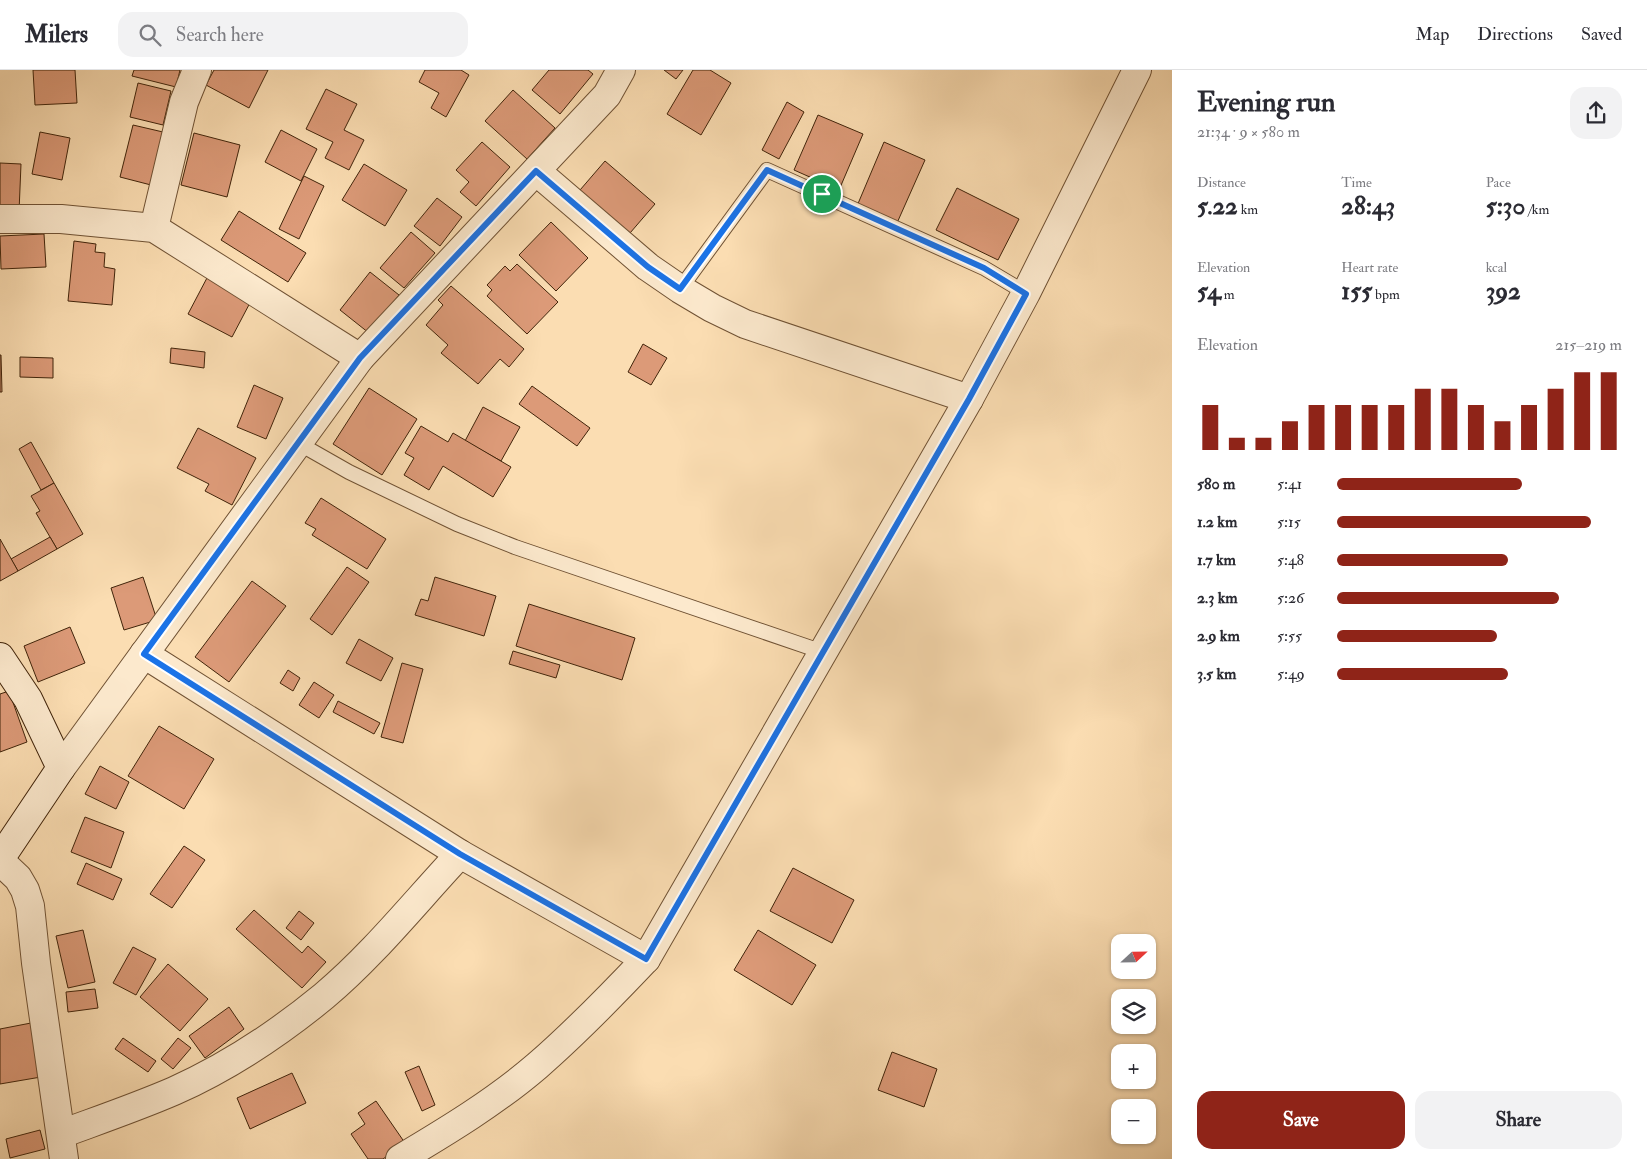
<!DOCTYPE html>
<html lang="en">
<head>
<meta charset="utf-8">
<style>
	:root { --surface:#fff; --page:#f2f2f3; --text:#2b2b33; --muted:#7c7c81; --line:#e1e1e2; --accent:#8f2418 }
	body { margin:0; font-family:"IM FELL Double Pica",serif; background:var(--page); color:var(--text); height:100vh; display:flex; flex-direction:column; font-size:19px; white-space:nowrap }
	* { box-sizing:border-box; margin:0 }
	p { font-size:16px; color:var(--muted) }
	.icon { flex:none; width:28px; height:28px; fill:none; stroke:currentColor; stroke-width:2; stroke-linecap:round; stroke-linejoin:round }
	.map { position:relative; flex:1; overflow:hidden }
	.panel { display:flex; flex-direction:column; background:var(--surface); width:475px }
	.panel>* { flex:none }
	.needle { width:32px; rotate:68deg }
	.fabs { position:absolute; left:1111px; top:864px; display:grid; gap:10px }
	.fabs a { display:grid; place-items:center; width:45px; height:45px; border-radius:10px; background:var(--surface); box-shadow:0 1px 4px #0004; font-size:25px }
	.pin { position:absolute; display:grid; place-items:center; width:42px; height:42px; color:#fff; margin:-21px; border:2px solid #fff; border-radius:50%; box-shadow:0 1px 5px #0007 }
	.round { display:grid; place-items:center; flex:none; width:52px; height:52px; border-radius:15px; background:var(--page) }
	.head { display:flex; align-items:center; justify-content:space-between; height:85px; padding:0 25px }
	h1 { font-size:28px; font-weight:800; line-height:38px }
	.metrics { display:grid; grid-template-columns:repeat(3,1fr); gap:8px; height:85px; padding:5px 25px }
	.metrics div { display:grid; align-content:center }
	.metrics b { font-size:25px; font-weight:800 }
	.metrics small { font-size:14px; font-weight:400 }
	.metrics p { font-size:14px }
	.chart { height:140px; padding:10px 25px }
	.chart p { display:flex; justify-content:space-between }
	.chart svg { width:100%; height:90px; margin-top:5px; stroke:var(--accent); stroke-width:6 }
	.cta { display:flex; gap:10px; margin-top:auto; padding:10px 25px }
	.cta a { flex:1; height:58px; border-radius:15px; background:var(--accent); color:#fff; font-size:20px; font-weight:800; line-height:58px; text-align:center }
	.cta a+a { background:var(--page); color:var(--text) }
	ul { padding:0 25px; list-style:none; font-size:16px }
	li { display:grid; grid-template-columns:80px 60px 1fr; align-items:center; height:38px }
	li i { height:12px; border-radius:6px; background:var(--accent) }
	header { display:flex; align-items:center; gap:30px; box-sizing:border-box; height:70px; padding:0 25px; background:var(--surface); border-bottom:1px solid var(--line) }
	header strong { font-size:24px }
	nav { display:flex; gap:28px; margin-inline-start:auto; font-size:18px }
	.search { width:350px; height:45px; background:var(--page); display:flex; align-items:center; gap:12px; box-sizing:border-box; padding:0 18px; border-radius:15px; color:var(--muted); font-size:19px }
	main { display:flex; flex:1; min-height:0 }
	.map>svg:first-child { display:block }
	.building { fill:#dc9a78; stroke:#41240a }
	.lines { fill:none; stroke-linecap:round; stroke-linejoin:round }
	.lane-casing { stroke:#705234; stroke-width:16 }
	.street-casing { stroke:#705234; stroke-width:30 }
	.secondary-casing { stroke:#41240a; stroke-width:30 }
	.lane { stroke:#fce9cd; stroke-width:14 }
	.street { stroke:#fce9cd; stroke-width:28 }
	.secondary { stroke:#fce9cd; stroke-width:28 }
	.route-casing { stroke:#fff; stroke-width:10 }
	.route { stroke:#1a73e8; stroke-width:6 }
</style>
</head>
<body>
<header>
<strong>Milers</strong>
<div class="search"><svg class="icon" aria-label="search" viewBox="0 0 24 24"><circle cx="10" cy="10" r="6"/><path d="M15 15l6 6"/></svg>Search here</div>
<nav><a>Map</a><a>Directions</a><a>Saved</a></nav>
</header>
<main>
<div class="map">
<svg width="1172" height="1089" viewBox="0 0 1172 1089">
	<rect width="100%" height="100%" fill="#fbddb2"/>
	<filter id="stains"><feTurbulence type="fractalNoise" baseFrequency=".004" numOctaves="4"/><feColorMatrix values="0 0 0 0 .2 0 0 0 0 .09 0 0 0 0 .02 0 0 0 .5 -.17"/></filter>
	<radialGradient id="worn" r=".72"><stop offset=".6" stop-color="#630" stop-opacity="0"/><stop offset="1" stop-color="#630" stop-opacity=".3"/></radialGradient>
	<!-- building -->
	<g class="building">
		<path d="M33 0H75L77 33 35 35Z"/>
		<path d="M134 0H180L176 17 132 6Z"/>
		<path d="M214 0H268L249 38 206 15Z"/>
		<path d="M425 0H461L469 5 446 47 431 38 439 23 419 12Z"/>
		<path d="M549 0H588L593 4 560 44 532 20Z"/>
		<path d="M664 0H683L676 9Z"/>
		<path d="M693 0H710L731 13 701 65 667 44Z"/>
		<path d="M138 13 171 21 163 55 130 47Z"/>
		<path d="M326 19 357 34 344 60 364 70 349 100 325 88 333 72 306 59Z"/>
		<path d="M513 20 555 58 527 89 485 51Z"/>
		<path d="M787 32 804 42 779 89 762 80Z"/>
		<path d="M818 45 863 64 839 120 794 100Z"/>
		<path d="M133 55 163 62 151 115 120 107Z"/>
		<path d="M281 60 317 79 301 111 265 92Z"/>
		<path d="M40 62 70 68 62 110 32 104Z"/>
		<path d="M194 63 240 75 227 127 181 115Z"/>
		<path d="M482 72 510 97 476 136 460 122 469 112 456 100Z"/>
		<path d="M884 72 925 90 897 153 857 136Z"/>
		<path d="M605 91 655 134 624 170 574 127Z"/>
		<path d="M0 93 21 94 19 142 0 141Z"/>
		<path d="M364 94 407 120 385 156 342 130Z"/>
		<path d="M304 106 324 116 299 169 279 159Z"/>
		<path d="M957 118 1019 149 998 190 936 160Z"/>
		<path d="M437 128 462 147 440 176 414 156Z"/>
		<path d="M239 141 306 183 288 212 221 170Z"/>
		<path d="M551 152 588 188 556 221 519 185Z"/>
		<path d="M411 162 435 183 404 218 380 198Z"/>
		<path d="M44 164 46 197 1 199 0 166Z"/>
		<path d="M74 171 96 174 95 182 105 183 104 197 115 199 112 235 68 231Z"/>
		<path d="M517 194 558 232 527 264 487 226 492 220 487 215 505 196 510 201Z"/>
		<path d="M370 202 399 225 369 263 340 240Z"/>
		<path d="M208 206 252 229 232 267 188 244Z"/>
		<path d="M451 216 524 279 509 297 500 289 478 314 441 283 448 275 426 255 443 235 438 230Z"/>
		<path d="M643 274 667 288 651 315 628 302Z"/>
		<path d="M171 278 205 282 204 298 170 293Z"/>
		<path d="M0 285H1L2 322H0Z"/>
		<path d="M20 287 53 288V308L20 307Z"/>
		<path d="M254 315 283 328 266 369 237 357Z"/>
		<path d="M532 316 590 358 577 376 519 334Z"/>
		<path d="M369 318 417 349 382 405 333 374Z"/>
		<path d="M483 337 520 357 501 391 465 371Z"/>
		<path d="M421 356 448 372 453 363 511 397 493 427 443 396 429 420 404 405 414 388 405 383Z"/>
		<path d="M198 358 256 388 232 435 205 421 209 414 177 398Z"/>
		<path d="M31 372 54 413 41 420 19 379Z"/>
		<path d="M54 413 83 464 57 479 36 443 40 441 31 426Z"/>
		<path d="M321 428 386 469 367 499 312 465 316 459 305 453Z"/>
		<path d="M50 467 57 479 18 501 11 489Z"/>
		<path d="M0 469 18 501 0 511Z"/>
		<path d="M347 497 369 512 332 565 310 549Z"/>
		<path d="M143 507 157 550 124 560 111 518Z"/>
		<path d="M435 507 496 526 484 566 415 545 421 529 428 531Z"/>
		<path d="M252 511 286 536 229 612 195 587Z"/>
		<path d="M529 534 635 568 622 610 516 576Z"/>
		<path d="M70 557 85 593 38 612 24 576Z"/>
		<path d="M359 569 393 588 381 611 346 593Z"/>
		<path d="M513 581 560 595 556 608 509 594Z"/>
		<path d="M402 593 423 599 403 673 381 667Z"/>
		<path d="M288 600 300 608 293 621 280 613Z"/>
		<path d="M314 612 334 625 319 648 299 635Z"/>
		<path d="M9 621 27 672 0 682V624Z"/>
		<path d="M338 631 380 653 374 664 333 642Z"/>
		<path d="M159 656 214 689 184 739 128 706Z"/>
		<path d="M100 696 129 712 116 739 85 724Z"/>
		<path d="M85 747 124 762 111 798 71 782Z"/>
		<path d="M184 776 205 790 172 838 150 824Z"/>
		<path d="M86 793 122 809 113 830 77 814Z"/>
		<path d="M793 798 854 830 832 873 770 841Z"/>
		<path d="M254 840 302 883 308 876 326 892 302 918 236 859Z"/>
		<path d="M299 841 314 853 301 870 286 858Z"/>
		<path d="M83 860 95 912 68 918 56 866Z"/>
		<path d="M758 860 816 895 792 935 734 900Z"/>
		<path d="M133 877 156 889 136 925 113 913Z"/>
		<path d="M168 894 208 929 180 961 140 927Z"/>
		<path d="M95 919 98 938 68 942 66 922Z"/>
		<path d="M229 937 244 959 205 988 189 966Z"/>
		<path d="M31 953 41 1007 0 1014V959Z"/>
		<path d="M123 968 156 991 148 1002 115 979Z"/>
		<path d="M178 968 191 978 173 999 161 989Z"/>
		<path d="M892 982 937 999 924 1037 878 1020Z"/>
		<path d="M419 996 435 1035 422 1041 405 1002Z"/>
		<path d="M292 1003 306 1033 250 1059 237 1028Z"/>
		<path d="M376 1031 405 1073 383 1089H368L351 1064 365 1054 358 1043Z"/>
		<path d="M40 1060 45 1079 10 1088 6 1069Z"/>
	</g>
	<g class="lines">
		<!-- lane casing -->
		<g class="lane-casing">
			<g id="lane">
				<path d="M680 219 767 100 984 198 1026 223"/>
				<path d="M298 373 349 402 457 454 515 477 823 582"/>
			</g>
		</g>
		<!-- street casing -->
		<g class="street-casing">
			<g id="street">
				<path d="M536 101 648 197 680 219 712 238 745 254 969 329"/>
				<path d="M0 149H61L154 158 360 288"/>
				<path d="M154 158 184 32 197 0"/>
				<path d="M144 584 460 784 646 889"/>
				<path d="M61 698 360 288 607 25 621 0"/>
				<path d="M0 791 18 808 25 820 30 836 36 893 64 1089"/>
				<path d="M61 1064C99 1050 137 1037 174 1021 228 997 279 963 324 926 373 885 416 831 460 784"/>
				<path d="M400 1089C447 1061 495 1032 537 996 575 963 611 926 646 889L969 329 1026 223 1137 0"/>
			</g>
		</g>
		<!-- secondary casing -->
		<g class="secondary-casing">
			<path id="secondary" d="M0 587 28 629 61 698 0 789"/>
		</g>
		<!-- lane -->
		<use href="#lane" class="lane"/>
		<!-- street -->
		<use href="#street" class="street"/>
		<!-- secondary -->
		<use href="#secondary" class="secondary"/>
	</g>
	<g class="lines">
		<!-- route casing -->
		<g class="route-casing">
			<path id="route" d="M767 100 984 198 1026 224 969 329 646 889 460 784 144 584 360 288 536 101 648 197 680 219Z"/>
		</g>
		<!-- route -->
		<use href="#route" class="route"/>
	</g>
	<rect width="100%" height="100%" filter="url(#stains)"/>
	<rect width="100%" height="100%" fill="url(#worn)"/>
</svg>
<div class="fabs">
<a><svg class="needle" viewBox="-14 -14 28 28"><path d="M0-13l5 13h-10z" fill="#e53935"/><path d="M0 13l5-13h-10z" fill="#7c7c81"/></svg></a>
<a><svg class="icon" aria-label="layers" viewBox="0 0 24 24"><path d="M12 4l9 5-9 5-9-5zM3 14l9 5 9-5"/></svg></a>
<a>+</a>
<a>−</a>
</div>
<div class="pin" style="left:822px;top:124px;background:#1e9e55"><svg class="icon" aria-label="arrive" viewBox="0 0 24 24"><path d="M6 21V4h12l-3 4 3 4H6"/></svg></div>
</div>
<section class="panel">
<div class="head"><div><h1>Evening run</h1><p>21:34 · 9 × 580 m</p></div><a class="round"><svg class="icon" aria-label="share" viewBox="0 0 24 24"><path d="M12 15V3M7 8l5-5 5 5M5 13v7h14v-7"/></svg></a></div>
<div class="metrics">
<div><p>Distance</p><b>5.22<small> km</small></b></div>
<div><p>Time</p><b>28:43</b></div>
<div><p>Pace</p><b>5:30<small> /km</small></b></div>
</div>
<div class="metrics">
<div><p>Elevation</p><b>54<small> m</small></b></div>
<div><p>Heart rate</p><b>155<small> bpm</small></b></div>
<div><p>kcal</p><b>392</b></div>
</div>
<div class="chart"><p><span>Elevation</span>215–219 m</p>
<svg viewBox="0 0 160 44" preserveAspectRatio="none"><path d="M5 44V22M15 44V38M25 44V38M35 44V30M45 44V22M55 44V22M65 44V22M75 44V22M85 44V14M95 44V14M105 44V22M115 44V30M125 44V22M135 44V14M145 44V6M155 44V6"/></svg>
</div>
<ul>
<li><b>580 m</b>5:41<i style="width:65%"></i></li>
<li><b>1.2 km</b>5:15<i style="width:89%"></i></li>
<li><b>1.7 km</b>5:48<i style="width:60%"></i></li>
<li><b>2.3 km</b>5:26<i style="width:78%"></i></li>
<li><b>2.9 km</b>5:55<i style="width:56%"></i></li>
<li><b>3.5 km</b>5:49<i style="width:60%"></i></li>
</ul>
<div class="cta"><a>Save</a><a>Share</a></div>
</section>
</main>
</body>
</html>
